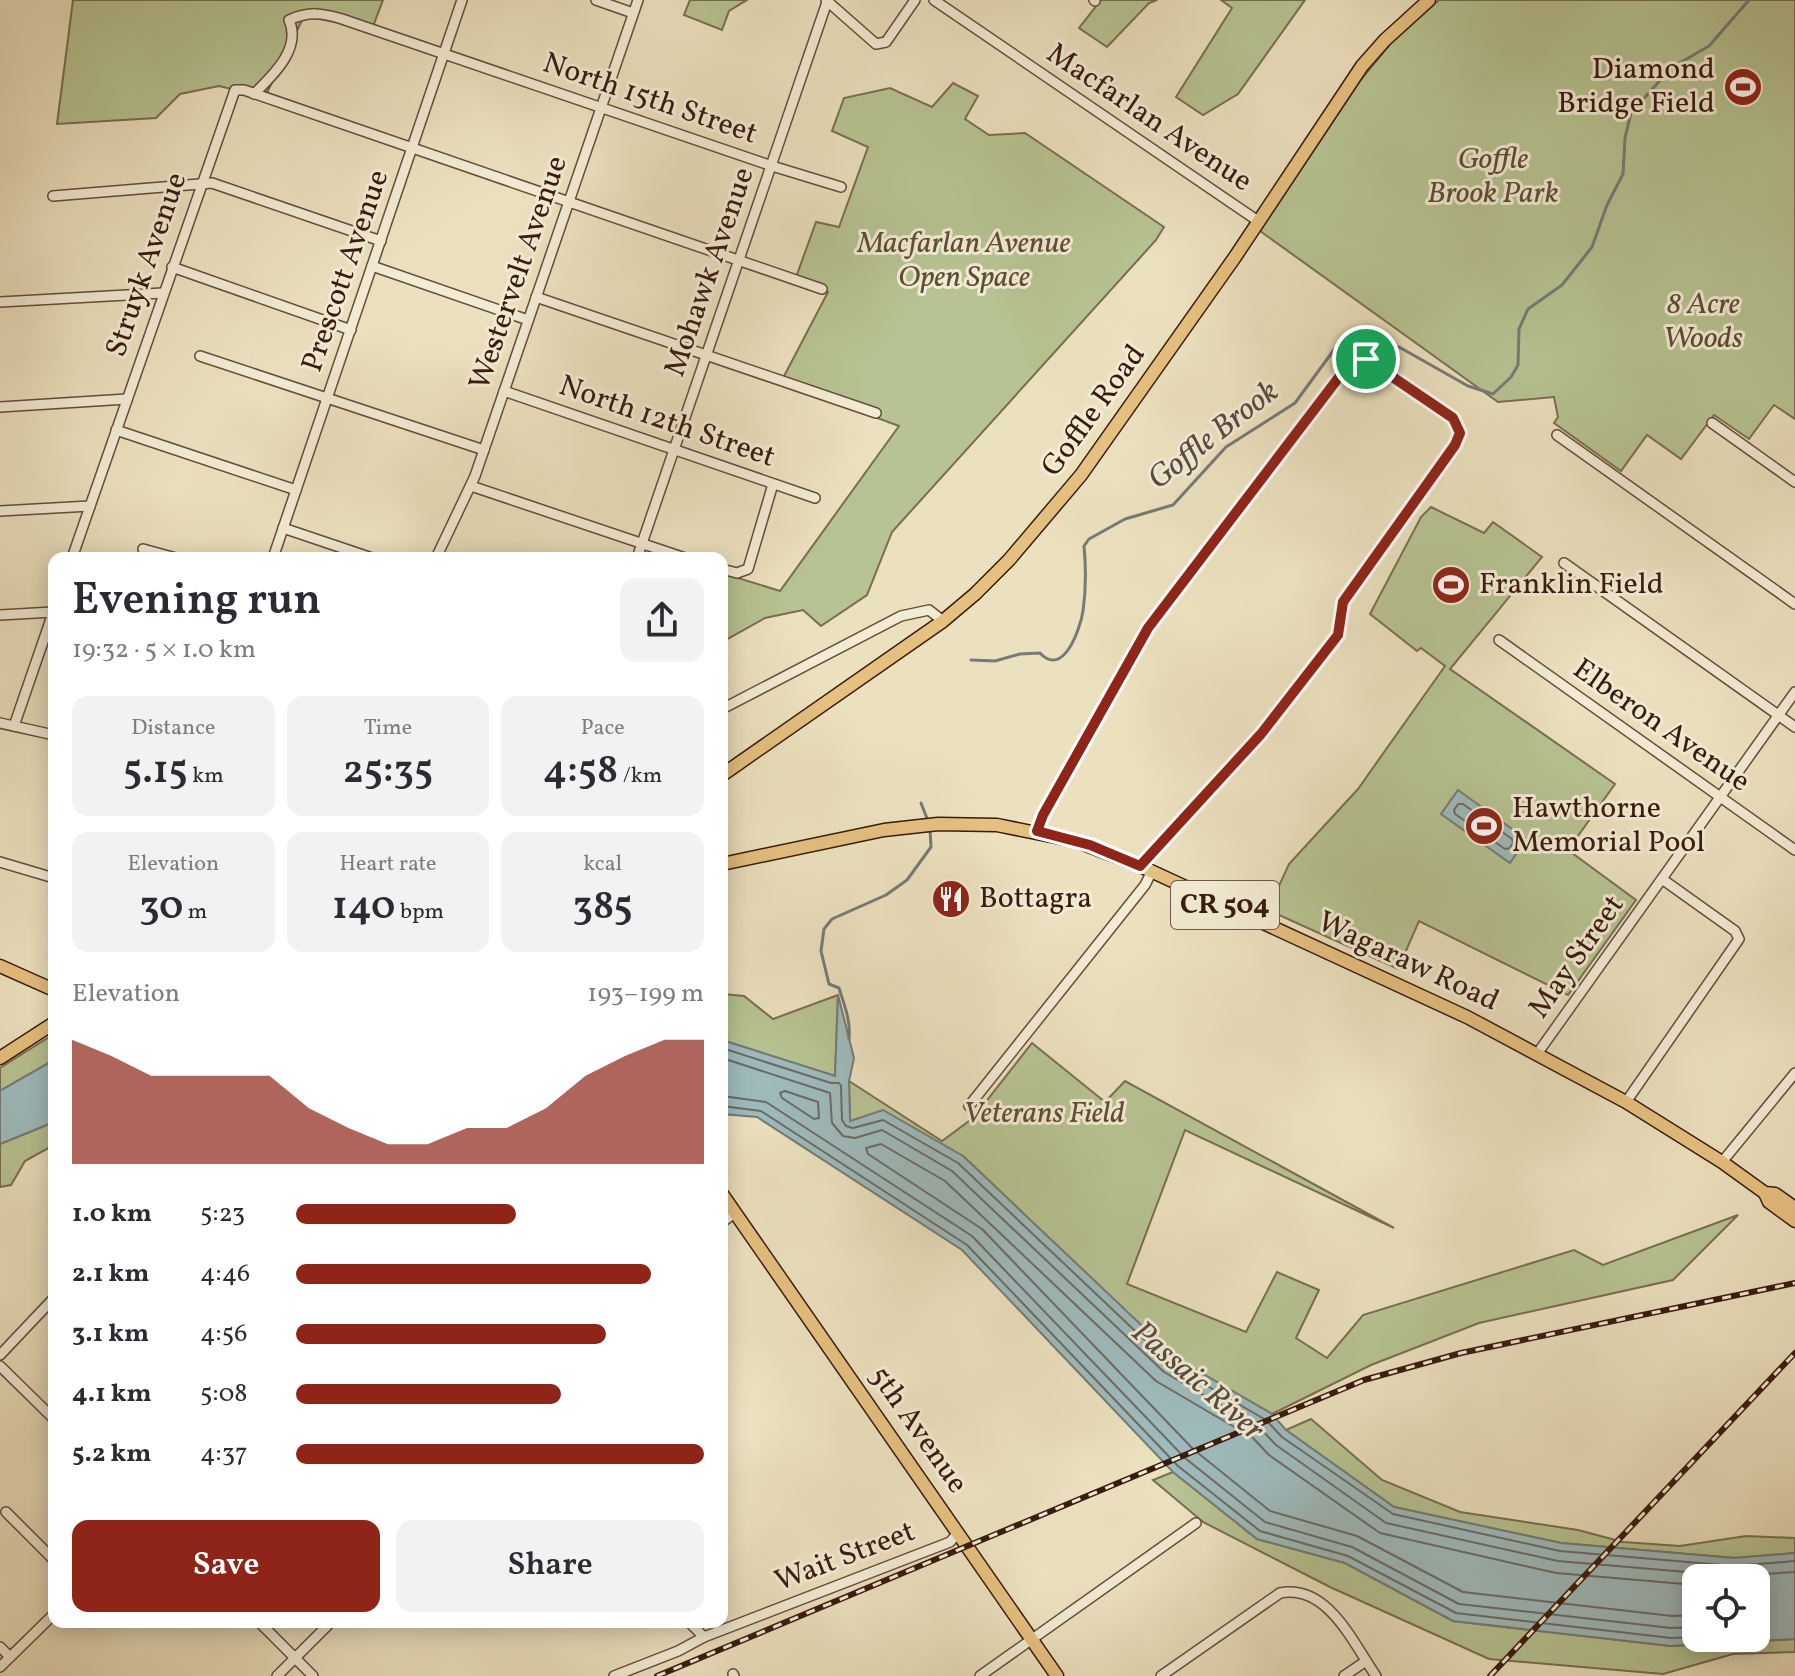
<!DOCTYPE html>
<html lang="en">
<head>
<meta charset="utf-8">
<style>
	:root { --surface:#fff; --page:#f2f2f3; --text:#2b2b33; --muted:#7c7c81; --accent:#8f2418 }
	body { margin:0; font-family:Vollkorn,serif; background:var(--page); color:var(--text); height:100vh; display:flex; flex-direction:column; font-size:30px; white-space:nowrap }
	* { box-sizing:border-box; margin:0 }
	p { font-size:26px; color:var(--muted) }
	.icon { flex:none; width:44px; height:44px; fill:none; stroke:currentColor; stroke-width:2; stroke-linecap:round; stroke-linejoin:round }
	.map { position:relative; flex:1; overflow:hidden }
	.details { position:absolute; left:48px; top:552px; width:680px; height:1076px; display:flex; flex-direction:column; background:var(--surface); border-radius:16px; box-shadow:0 4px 20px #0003 }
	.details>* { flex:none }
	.fabs { position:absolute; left:1682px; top:1564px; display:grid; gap:16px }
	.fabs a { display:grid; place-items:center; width:88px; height:88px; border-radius:16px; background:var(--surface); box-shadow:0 4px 20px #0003; font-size:40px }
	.pin { position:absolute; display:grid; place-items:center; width:68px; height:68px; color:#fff; margin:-34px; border:4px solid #fff; border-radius:50%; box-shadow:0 2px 8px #0007 }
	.round { display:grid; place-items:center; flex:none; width:84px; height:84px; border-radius:16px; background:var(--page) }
	.headline { display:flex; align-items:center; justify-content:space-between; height:136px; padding:0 24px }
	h1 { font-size:44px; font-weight:600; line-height:60px }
	.metrics { display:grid; grid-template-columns:repeat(3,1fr); gap:12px; height:136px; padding:8px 24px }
	.metrics div { display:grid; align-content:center; border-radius:16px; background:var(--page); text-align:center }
	.metrics b { font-size:40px; font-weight:600 }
	.metrics small { font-size:22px; font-weight:400 }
	.metrics p { font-size:22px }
	.chart { height:224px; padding:16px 24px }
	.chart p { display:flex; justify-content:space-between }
	.chart svg { width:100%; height:144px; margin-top:8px; fill:var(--accent); opacity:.7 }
	.cta { display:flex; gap:16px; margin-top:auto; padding:16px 24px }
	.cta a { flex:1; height:92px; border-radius:16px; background:var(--accent); color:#fff; font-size:32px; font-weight:600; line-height:92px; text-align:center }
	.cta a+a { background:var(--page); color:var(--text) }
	ul { padding:0 24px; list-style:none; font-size:26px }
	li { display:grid; grid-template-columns:128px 96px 1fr; align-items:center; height:60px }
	li i { height:20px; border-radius:10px; background:var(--accent) }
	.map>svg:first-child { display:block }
	.green { fill:#b7c392; stroke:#786e50; stroke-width:2 }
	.water { fill:#9ebbbd; stroke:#757b77; stroke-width:2; fill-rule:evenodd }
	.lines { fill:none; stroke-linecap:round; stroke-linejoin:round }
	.shore { stroke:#6b6a66; stroke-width:2 }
	.stream { stroke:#757b77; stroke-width:3 }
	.minor-casing { stroke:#654c3b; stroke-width:12 }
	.major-casing { stroke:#381a0f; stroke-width:15 }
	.minor { stroke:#f3ecd5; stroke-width:9 }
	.major { stroke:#e6c080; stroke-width:12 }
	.rail-casing { stroke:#381a0f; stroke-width:6 }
	.rail { stroke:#f3ecd5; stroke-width:3; stroke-dasharray:9; stroke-linecap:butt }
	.route-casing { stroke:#fff; stroke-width:16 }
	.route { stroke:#8f2418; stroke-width:10 }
	.labels { text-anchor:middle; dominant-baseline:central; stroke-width:6; stroke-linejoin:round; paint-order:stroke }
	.shield { fill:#f3ecd5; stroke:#70594a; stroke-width:2 }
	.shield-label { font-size:28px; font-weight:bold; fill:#381a0f }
	.poi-label { font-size:30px; fill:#381a0f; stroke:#f3ecd5; text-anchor:start }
	.street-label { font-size:30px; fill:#381a0f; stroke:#f3ecd5 }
	.park-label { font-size:30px; font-style:italic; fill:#5e4d36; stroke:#f3ecd5 }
	.water-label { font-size:32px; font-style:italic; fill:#574a43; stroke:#f3ecd5 }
</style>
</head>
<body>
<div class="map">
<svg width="1795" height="1676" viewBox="0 0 1795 1676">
	<rect width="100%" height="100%" fill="#ece1bf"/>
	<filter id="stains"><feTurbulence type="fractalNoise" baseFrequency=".0025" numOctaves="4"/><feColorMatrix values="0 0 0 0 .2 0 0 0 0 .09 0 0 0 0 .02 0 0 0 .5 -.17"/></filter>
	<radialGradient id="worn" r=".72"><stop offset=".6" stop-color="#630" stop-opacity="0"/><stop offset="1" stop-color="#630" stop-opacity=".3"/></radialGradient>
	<!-- green -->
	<g class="green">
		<path d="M73 0H383L372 29 304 16 265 97 219 86 180 94 156 118 57 124Z"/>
		<path d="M690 0H747L729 11 722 30 684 15Z"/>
		<path d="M1101 0H1157L1149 3 1107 47 1079 28Z"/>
		<path d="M1221 0H1305L1238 94 1203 115 1176 97 1232 8Z"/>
		<path d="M1439 0H1795V419L1774 405 1749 439 1714 415 1681 459 1647 435 1621 471 1554 423 1558 417 1554 397 1498 402 1260 231 1359 82 1391 43Z"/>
		<path d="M953 83 978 96 965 119 989 135 1025 133 1164 227 1156 240 892 532 867 595 821 626 803 610 765 618 722 642V573L780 591 899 426 781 382 828 292 795 280 816 222 839 227 868 147 832 131 844 98 890 88 932 107Z"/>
		<path d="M1431 507 1484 533 1493 522 1542 557 1450 669 1615 784 1568 850 1636 900 1568 995 1419 921 1398 969 1268 910 1289 864 1358 789 1445 666 1421 648 1417 651 1370 614 1421 517Z"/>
		<path d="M722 994 744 996 773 1019 838 995 835 1076 722 1040Z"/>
		<path d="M54 1034V1060L0 1091V1068Z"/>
		<path d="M1032 1043 1105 1102 1125 1081 1394 1228 1185 1130 1127 1284 1246 1332 1277 1272 1319 1290 1296 1338 1327 1358 1363 1315 1574 1250 1603 1265 1738 1215 1673 1280 1479 1323 1371 1365 1272 1414 1176 1359 963 1156 850 1121 849 1081 942 1141 973 1118Z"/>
		<path d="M54 1122V1145L25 1161 11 1185 0 1187V1144Z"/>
		<path d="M1311 1419 1382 1480 1460 1512 1578 1530 1623 1542 1680 1546 1746 1536 1795 1538V1553L1734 1558 1561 1543 1394 1507 1286 1430Z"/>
		<path d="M1173 1472 1257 1539 1345 1563 1453 1621 1671 1646 1795 1639V1652L1733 1654 1663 1674 1489 1659 1330 1587 1203 1522 1153 1480Z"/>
	</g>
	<!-- water -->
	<g class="water">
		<path d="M1458 790 1526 839 1510 863 1441 814Z"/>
		<path d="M838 995 854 1058 849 1081 850 1121 883 1110 963 1156 1176 1358 1272 1414 1286 1430 1394 1507 1561 1543 1734 1558 1795 1553V1639L1671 1646 1453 1621 1345 1563 1257 1539 1173 1472 962 1250 757 1117 722 1114V1040L835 1076ZM1756 1578V1638H1696V1578Z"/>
		<path d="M54 1060V1122L0 1144V1091Z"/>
	</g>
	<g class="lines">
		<!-- shore -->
		<g class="shore">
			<path d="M1458 804H1463L1512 839 1513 843 1510 848 1505 849 1455 814 1454 810Z"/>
			<path d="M722 1048 831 1083H839L841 1086 842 1120 846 1126 853 1128 883 1120 958 1163 1171 1365 1266 1420 1282 1437 1393 1514 1560 1551 1734 1566 1795 1561"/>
			<path d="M722 1058 830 1093 832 1123 843 1136 855 1138 882 1130 952 1171 1164 1372 1260 1428 1276 1445 1386 1523 1558 1561 1733 1576 1795 1572"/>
			<path d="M785 1091 818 1102 819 1118 814 1119 782 1098 780 1093Z"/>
			<path d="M722 1096 766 1102 972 1236 1185 1458 1265 1522 1352 1547 1459 1604 1671 1628 1696 1627"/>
			<path d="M722 1106 761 1111 967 1245 1178 1466 1260 1531 1348 1556 1456 1613 1671 1638 1696 1637"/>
			<path d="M1696 1585 1556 1573 1380 1533 1269 1455 1253 1438 1156 1381 945 1181 881 1144 866 1148 868 1154 982 1229 1193 1449 1270 1511 1357 1536 1463 1592 1672 1616 1696 1615"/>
		</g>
		<!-- stream -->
		<g class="stream">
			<path d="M971 660 995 661 1020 654 1040 653C1063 678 1080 630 1083 611 1086 590 1086 567 1084 546L1089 539 1125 519 1173 505 1226 447 1295 403 1336 347 1350 335 1399 347 1468 386 1493 394 1511 377 1518 365 1519 329 1528 309 1562 285 1592 247 1607 205 1623 174 1625 138 1631 113 1671 68 1709 46 1749 0"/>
			<path d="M921 803 928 821"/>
			<path d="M849 1039C851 1021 844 1004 839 988L829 984 821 951 824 929 832 919 886 895 907 880 931 847 930 829"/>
		</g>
		<!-- minor casing -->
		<g class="minor-casing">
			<g id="minor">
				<path d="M596 0 633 13"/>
				<path d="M826 0 876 44 886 42 915 0"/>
				<path d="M934 0 1258 221"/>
				<path d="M1094 0 1095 1"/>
				<path d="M254 94C272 76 302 49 289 20 309 11 322 13 342 19L772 166 841 187"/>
				<path d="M53 196 212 183 381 241"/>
				<path d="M372 266 528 320"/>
				<path d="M172 267 351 330"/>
				<path d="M536 297 876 413"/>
				<path d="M0 302 163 293"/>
				<path d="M200 356 484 450"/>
				<path d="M504 391 815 498"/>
				<path d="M0 407 127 399"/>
				<path d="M1712 423 1795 482"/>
				<path d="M116 430 296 490"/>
				<path d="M1557 435 1795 604"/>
				<path d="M471 486 685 558"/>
				<path d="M0 511 90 506"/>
				<path d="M283 528 372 558"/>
				<path d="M143 549 176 558"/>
				<path d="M72 558 235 90H244L822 289"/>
				<path d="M273 558 462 0"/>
				<path d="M436 558 475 476 638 0"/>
				<path d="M637 558 827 2"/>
				<path d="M1564 563 1795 727"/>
				<path d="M722 569 737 573 748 569 773 484"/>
				<path d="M0 615 53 612"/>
				<path d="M1499 640 1795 850"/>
				<path d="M722 709 901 616 929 610 943 621"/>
				<path d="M0 723 54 735"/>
				<path d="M14 726 54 610"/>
				<path d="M1037 831 1043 815 1148 628 1349 364 1358 359 1370 360 1453 418 1459 428 1458 440 1343 602 1338 635 1261 734 1140 866"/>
				<path d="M0 862 54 878"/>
				<path d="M1537 1054 1795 692"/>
				<path d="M1626 1102 1739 939 1735 931 1662 879"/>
				<path d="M969 1106 1145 885 1152 871"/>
				<path d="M1722 1162 1795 1073"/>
				<path d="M722 1222 735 1213"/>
				<path d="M0 1355 54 1298"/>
				<path d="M0 1366 54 1419"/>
				<path d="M6 1512 54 1560"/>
				<path d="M259 1622 313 1676"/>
				<path d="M689 1622 704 1637"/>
				<path d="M0 1647 10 1657"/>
				<path d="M0 1667 54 1614"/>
				<path d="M733 1674 734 1676"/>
				<path d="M277 1676 331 1622"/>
				<path d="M614 1676 678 1651 704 1637 950 1542 958 1533"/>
				<path d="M980 1676 1196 1523"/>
				<path d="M1161 1676 1280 1593C1328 1584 1353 1643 1376 1676"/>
				<path d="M1344 1676 1366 1661"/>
			</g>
		</g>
		<!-- major casing -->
		<g class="major-casing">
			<g id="major">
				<path d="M722 775 943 621 975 594 1009 560 1081 475 1235 257 1362 66 1385 40 1429 0"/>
				<path d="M722 864 884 830 938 824 997 825 1076 841 1140 866 1467 1017 1626 1102 1722 1162 1765 1193 1775 1194 1795 1208"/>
				<path d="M0 966 54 990"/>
				<path d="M0 1058 54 1023"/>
				<path d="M1765 1193 1769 1202 1795 1221"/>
				<path d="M722 1194 1057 1676"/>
			</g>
		</g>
		<!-- minor -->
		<use href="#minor" class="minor"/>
		<!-- major -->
		<use href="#major" class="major"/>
		<!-- rail casing -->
		<g class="rail-casing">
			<g id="rail">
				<path d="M657 1676 1364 1380 1461 1353 1795 1283"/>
				<path d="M1490 1676 1795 1353"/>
			</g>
		</g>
		<!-- rail -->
		<use href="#rail" class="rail"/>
	</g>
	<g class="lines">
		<!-- route casing -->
		<g class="route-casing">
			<path id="route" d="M1366 359 1453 418 1460 433 1455 445 1343 602 1338 635 1261 734 1140 866 1090 845 1037 831 1043 815 1148 628 1349 364 1354 361Z"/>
		</g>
		<!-- route -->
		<use href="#route" class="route"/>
	</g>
	<!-- icons -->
	<defs>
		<g id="stadium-disc" transform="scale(2)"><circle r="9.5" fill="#8f2418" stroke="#f3ecd5"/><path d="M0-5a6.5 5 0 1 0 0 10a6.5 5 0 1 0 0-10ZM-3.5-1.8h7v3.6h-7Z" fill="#fff"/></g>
		<g id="restaurant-disc" transform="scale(2)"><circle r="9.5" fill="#8f2418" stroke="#f3ecd5"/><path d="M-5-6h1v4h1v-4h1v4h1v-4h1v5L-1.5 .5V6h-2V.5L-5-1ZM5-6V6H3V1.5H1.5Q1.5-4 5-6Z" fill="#fff"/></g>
	</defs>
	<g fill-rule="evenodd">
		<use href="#stadium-disc" x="1743" y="87"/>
		<use href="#stadium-disc" x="1451" y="585"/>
		<use href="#stadium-disc" x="1484" y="826"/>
		<use href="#restaurant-disc" x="951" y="899"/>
	</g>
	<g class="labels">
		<!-- shield labels -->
		<rect class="shield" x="1171" y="881" width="108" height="48" rx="6"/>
		<g class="shield-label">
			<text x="1225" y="905">CR 504</text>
		</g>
		<!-- poi labels -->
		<g class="poi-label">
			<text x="1715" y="70" text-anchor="end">Diamond<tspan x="1715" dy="34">Bridge Field</tspan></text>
			<text x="1479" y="585">Franklin Field</text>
			<text x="1512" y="809">Hawthorne<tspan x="1512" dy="34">Memorial Pool</tspan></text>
			<text x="979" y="899">Bottagra</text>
		</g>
		<!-- street labels -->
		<g class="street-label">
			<text transform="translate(650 99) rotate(19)">North 15th Street</text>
			<text transform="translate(1149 118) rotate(34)">Macfarlan Avenue</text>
			<text transform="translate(147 265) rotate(-71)">Struyk Avenue</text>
			<text transform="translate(346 271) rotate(-71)">Prescott Avenue</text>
			<text transform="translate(710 272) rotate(-71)">Mohawk Avenue</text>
			<text transform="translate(519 273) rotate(-71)">Westervelt Avenue</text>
			<text transform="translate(1094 411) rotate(-54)">Goffle Road</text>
			<text transform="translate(667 422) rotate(19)">North 12th Street</text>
			<text transform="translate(1661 726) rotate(35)">Elberon Avenue</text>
			<text transform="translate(1577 957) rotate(-55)">May Street</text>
			<text transform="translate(1408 962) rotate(25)">Wagaraw Road</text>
			<text transform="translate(918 1430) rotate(55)">5th Avenue</text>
			<text transform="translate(845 1557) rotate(-21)">Wait Street</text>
		</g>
		<!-- park labels -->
		<g class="park-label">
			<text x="1493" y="160">Goffle<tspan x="1493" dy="34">Brook Park</tspan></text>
			<text x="964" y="244">Macfarlan Avenue<tspan x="964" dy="34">Open Space</tspan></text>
			<text x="1703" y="305">8 Acre<tspan x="1703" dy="34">Woods</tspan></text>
			<text x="1044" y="1114">Veterans Field</text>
		</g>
		<!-- water labels -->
		<g class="water-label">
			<text transform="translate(1214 436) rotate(-38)">Goffle Brook</text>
			<text transform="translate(1197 1382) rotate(41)">Passaic River</text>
		</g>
	</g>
	<rect width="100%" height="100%" filter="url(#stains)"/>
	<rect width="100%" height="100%" fill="url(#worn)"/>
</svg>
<div class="fabs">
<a><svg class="icon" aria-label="locate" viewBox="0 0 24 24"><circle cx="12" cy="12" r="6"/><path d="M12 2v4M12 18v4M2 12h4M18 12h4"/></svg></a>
</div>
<div class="pin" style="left:1366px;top:359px;background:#1e9e55"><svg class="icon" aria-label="arrive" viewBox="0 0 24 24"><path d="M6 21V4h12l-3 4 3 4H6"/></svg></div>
<section class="details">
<div class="headline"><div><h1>Evening run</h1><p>19:32 · 5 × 1.0 km</p></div><a class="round"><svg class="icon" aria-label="share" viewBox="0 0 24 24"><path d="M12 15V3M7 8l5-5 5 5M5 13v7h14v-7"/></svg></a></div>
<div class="metrics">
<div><p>Distance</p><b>5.15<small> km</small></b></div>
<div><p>Time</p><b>25:35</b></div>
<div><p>Pace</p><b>4:58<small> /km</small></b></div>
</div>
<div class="metrics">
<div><p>Elevation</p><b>30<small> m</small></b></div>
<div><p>Heart rate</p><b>140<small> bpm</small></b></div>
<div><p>kcal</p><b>385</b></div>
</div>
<div class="chart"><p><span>Elevation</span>193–199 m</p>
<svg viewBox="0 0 160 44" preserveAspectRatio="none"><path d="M0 44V6L10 11L20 17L30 17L40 17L50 17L60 27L70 33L80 38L90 38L100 33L110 33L120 27L130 17L140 11L150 6L160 6V44z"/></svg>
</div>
<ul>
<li><b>1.0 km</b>5:23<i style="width:54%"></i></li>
<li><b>2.1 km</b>4:46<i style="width:87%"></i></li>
<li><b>3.1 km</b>4:56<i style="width:76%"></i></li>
<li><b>4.1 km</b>5:08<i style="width:65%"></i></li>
<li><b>5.2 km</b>4:37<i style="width:100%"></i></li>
</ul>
<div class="cta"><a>Save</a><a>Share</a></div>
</section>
</div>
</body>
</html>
